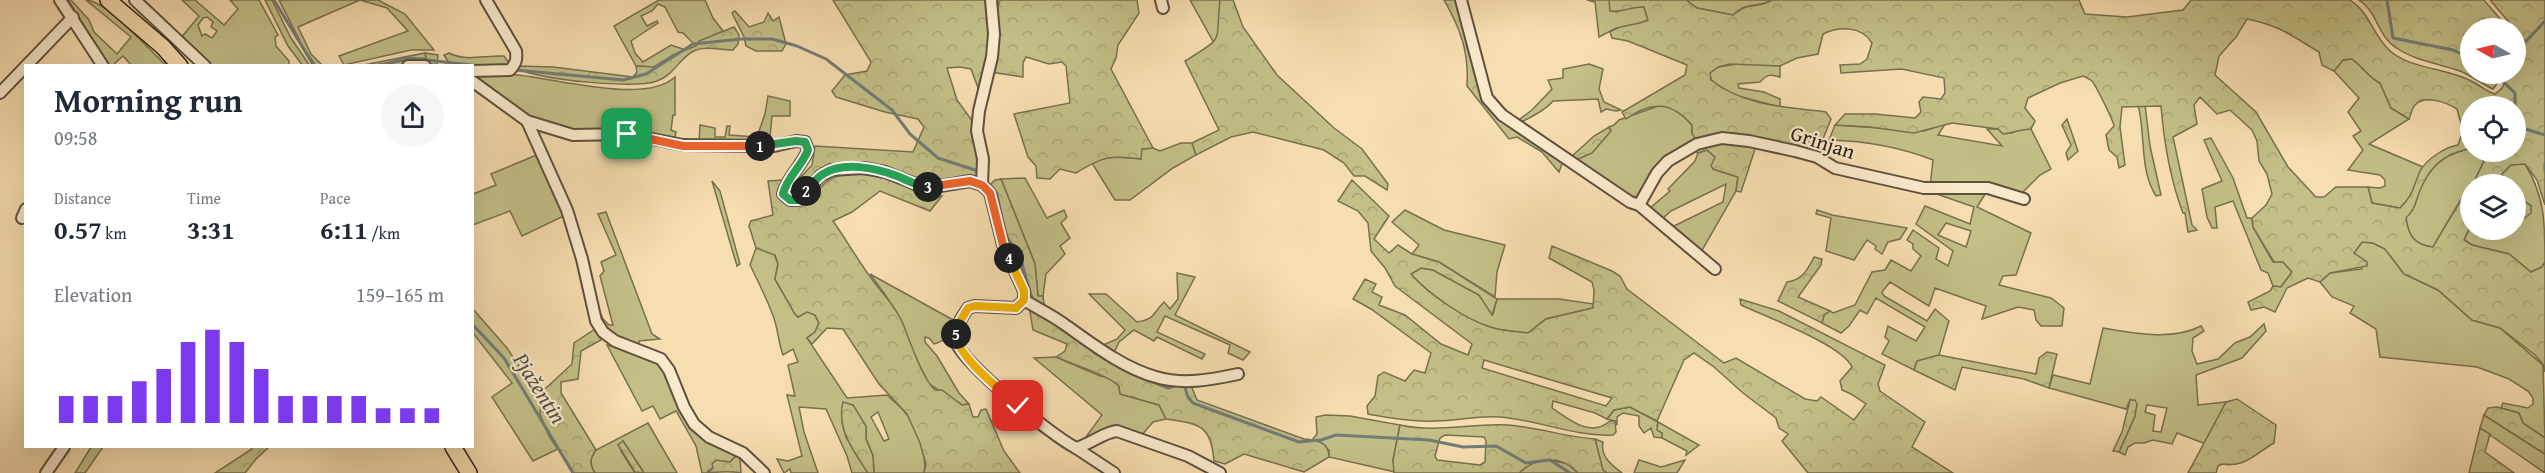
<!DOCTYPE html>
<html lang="en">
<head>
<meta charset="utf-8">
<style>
	:root { --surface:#fff; --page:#f6f6f7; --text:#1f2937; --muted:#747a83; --accent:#7c3aed }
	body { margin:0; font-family:"Gentium Book Plus",serif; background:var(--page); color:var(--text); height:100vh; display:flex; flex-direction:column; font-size:22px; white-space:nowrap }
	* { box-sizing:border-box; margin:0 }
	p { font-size:20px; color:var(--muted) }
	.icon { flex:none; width:33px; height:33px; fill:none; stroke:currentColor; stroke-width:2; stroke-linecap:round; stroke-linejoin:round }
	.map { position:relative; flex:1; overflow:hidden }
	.sheet { position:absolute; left:24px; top:64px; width:450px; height:384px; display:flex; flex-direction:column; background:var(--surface); border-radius:0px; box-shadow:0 6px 24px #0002 }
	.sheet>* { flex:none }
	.needle { width:39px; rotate:278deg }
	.buttons { position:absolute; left:2460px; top:18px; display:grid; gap:12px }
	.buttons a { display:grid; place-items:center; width:66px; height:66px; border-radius:50%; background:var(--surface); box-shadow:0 6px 24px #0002; font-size:30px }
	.pin { position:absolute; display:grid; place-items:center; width:51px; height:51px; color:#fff; margin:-26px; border-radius:12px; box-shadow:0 3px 9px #0006 }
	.km { position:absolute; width:30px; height:30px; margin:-15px; border-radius:50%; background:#222; color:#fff; font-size:16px; line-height:30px; text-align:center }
	.round { display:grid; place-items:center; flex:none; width:63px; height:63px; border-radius:32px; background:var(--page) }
	.head { display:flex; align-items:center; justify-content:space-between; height:102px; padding:0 30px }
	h1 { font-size:33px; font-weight:800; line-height:45px }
	.figures { display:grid; grid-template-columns:repeat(3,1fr); gap:9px; height:102px; padding:6px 30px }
	.figures div { display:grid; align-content:center }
	.figures b { font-size:26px; font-weight:800 }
	.figures small { font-size:16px; font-weight:400 }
	.figures p { font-size:16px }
	.chart { height:168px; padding:12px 30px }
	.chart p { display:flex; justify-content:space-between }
	.chart svg { width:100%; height:108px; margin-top:6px; stroke:var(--accent); stroke-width:6 }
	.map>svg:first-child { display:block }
	.grass { fill:#c3bf87; stroke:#777050; stroke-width:1.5; fill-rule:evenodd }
	.forest { fill:url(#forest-crowns); stroke:#777050; stroke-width:1.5; fill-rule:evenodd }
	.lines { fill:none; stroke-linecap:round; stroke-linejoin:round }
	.stream { stroke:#727c78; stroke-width:3 }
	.street-casing { stroke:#5e503f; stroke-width:14 }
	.primary-casing { stroke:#2b2119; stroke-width:18 }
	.street { stroke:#faeacc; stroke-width:10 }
	.primary { stroke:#f7deb0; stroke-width:15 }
	.split-1-casing { stroke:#fff; stroke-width:12 }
	.split-2-casing { stroke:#fff; stroke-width:12 }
	.split-3-casing { stroke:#fff; stroke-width:12 }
	.split-4-casing { stroke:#fff; stroke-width:12 }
	.split-5-casing { stroke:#fff; stroke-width:12 }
	.split-6-casing { stroke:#fff; stroke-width:12 }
	.split-1 { stroke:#f0652b; stroke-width:8 }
	.split-2 { stroke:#22a559; stroke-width:8 }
	.split-3 { stroke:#22a559; stroke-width:8 }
	.split-4 { stroke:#f0652b; stroke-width:8 }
	.split-5 { stroke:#f5b400; stroke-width:8 }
	.split-6 { stroke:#f5b400; stroke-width:8 }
	.labels { text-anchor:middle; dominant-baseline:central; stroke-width:4.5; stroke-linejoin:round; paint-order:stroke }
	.street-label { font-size:21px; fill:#2b2119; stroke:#faeacc }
	.water-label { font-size:22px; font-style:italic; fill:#4f4f48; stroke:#faeacc }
</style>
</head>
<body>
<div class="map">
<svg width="2545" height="473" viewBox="0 0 2545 473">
	<defs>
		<pattern id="forest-crowns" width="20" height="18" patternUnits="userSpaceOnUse" patternTransform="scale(1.5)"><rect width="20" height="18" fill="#c3bf87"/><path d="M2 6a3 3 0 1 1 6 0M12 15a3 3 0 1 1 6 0" fill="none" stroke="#a8a474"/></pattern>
	</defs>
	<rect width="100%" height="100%" fill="#f7deb0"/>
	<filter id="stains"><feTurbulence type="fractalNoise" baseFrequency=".00333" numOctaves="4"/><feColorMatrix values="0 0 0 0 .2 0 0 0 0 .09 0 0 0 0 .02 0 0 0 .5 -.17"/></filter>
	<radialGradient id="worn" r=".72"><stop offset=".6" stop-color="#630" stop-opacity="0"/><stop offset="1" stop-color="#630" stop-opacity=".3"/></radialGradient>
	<!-- grass -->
	<g class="grass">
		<path d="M68 0H71L89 20 94 32 117 54 131 37 86 0C106 0 150 51 167 66H132L123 56 115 63 116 66H109Z"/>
		<path d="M182 0H195L224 25 238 9 230 0H259L278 35 275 37 276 46 289 61V66H209L180 39 199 16ZM207 17 213 22 211 27 217 31 212 38 205 34 202 36 198 25 203 18Z"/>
		<path d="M265 0H272L291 38 310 66H303L288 46Z"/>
		<path d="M279 0H378L405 14 434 50H411L344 65 339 56 408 31 387 8 360 0 298 27 311 54 323 66H316L304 49Z"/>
		<path d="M659 0H705L713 18 723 31 700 41 696 46 683 33 678 32 665 7 658 4 652 11 641 16 647 26 657 21 658 23 631 41 635 53 643 62 671 45 686 50 654 67 636 66 614 26Z"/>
		<path d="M1190 0H1220L1219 32 1214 43Z"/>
		<path d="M1587 0H1609L1616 12 1634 6 1644 7 1648 20 1637 26 1616 28 1599 37 1595 2Z"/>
		<path d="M1686 0H1772C1756 9 1750 0 1733 15L1697 8Z"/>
		<path d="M425 53 438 55 437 64 380 66 392 61 426 58Z"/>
		<path d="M449 53C467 62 484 55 504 56L510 64 507 67 451 66 444 55Z"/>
		<path d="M2352 59C2363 67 2369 78 2380 83L2391 108 2409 119 2369 144 2423 167 2410 198 2400 208 2372 203 2368 187 2380 188 2385 186V180L2380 175 2348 170 2363 150 2353 136 2361 131 2348 112 2359 98 2334 71 2343 60Z"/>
		<path d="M1743 63 1780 66V77C1771 74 1767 74 1760 82L1738 84 1739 88 1764 92 1780 99V107L1727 93 1711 80 1710 73 1718 67Z"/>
		<path d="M1589 64 1603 69 1599 89 1604 102 1621 110 1616 111 1606 109 1601 112 1598 99 1553 101C1547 109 1528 119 1519 123L1516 122 1532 110 1552 89 1548 80 1563 78V69Z"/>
		<path d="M485 74C496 75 507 74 517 75 555 78 645 105 675 77V115H673L671 130 676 132 674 141 585 133 536 122 473 78Z"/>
		<path d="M768 96 790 101V116H772L769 147 699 143 700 125 715 128V137H725L727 126H730L729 135 757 137 765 114Z"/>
		<path d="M1661 105C1675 108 1682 114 1692 125V133L1696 140 1684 146 1638 199 1634 200 1574 161 1592 153 1611 131 1609 127 1614 125 1619 120Z"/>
		<path d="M2138 105H2145L2150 146 2161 195 2156 196C2139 170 2146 134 2138 105Z"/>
		<path d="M1945 124 1938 135 2002 146 1987 129H1998L2012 133 2020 129H2031L2051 169 2040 175 2020 195 1930 186 1933 160C1900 147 1865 141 1829 140L1835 125 1924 131Z"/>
		<path d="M2211 138 2233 178 2247 218H2252L2253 227 2273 262H2283L2292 272 2281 287 2273 286 2268 273 2261 270 2233 201 2215 207 2217 228H2212L2207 217 2202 189 2222 181 2204 140Z"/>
		<path d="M1181 143H1192L1196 155 1173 168 1130 200H1115L1092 163C1110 155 1122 157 1141 159V149L1153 148 1160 151Z"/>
		<path d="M2468 149 2484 161 2473 184H2470V188L2460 201 2433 247C2415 245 2408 236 2406 217 2415 209 2415 204 2419 192 2429 167 2442 155 2468 149Z"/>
		<path d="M1707 150 1715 157 1713 169 1738 177 1736 191 1701 252 1672 227 1723 202 1726 184 1671 211 1662 219 1649 209 1670 191 1668 189 1695 161 1698 153Z"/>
		<path d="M539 154 566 215 522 236 510 211 473 225V194L496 185 491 174Z"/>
		<path d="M2511 164H2525C2545 197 2545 223 2545 262L2542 267 2531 272 2509 254 2472 245 2464 239 2470 227V230H2516V220L2521 221 2531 206 2516 195V184H2505L2502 174Z"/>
		<path d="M1025 178 1047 218 1064 210 1067 217 1061 223 1070 238 1060 246 1065 254 1046 274 1043 296H1038L1035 264 1001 179Z"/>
		<path d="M1987 191 1977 207 2031 233 2016 275 2003 276 1999 285 2051 298 2064 308 2062 326H2041L2036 320 2034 310 2018 307 1982 319 1986 306 1935 288 1929 306 1890 282 1882 292 1884 296 1927 321 1935 309 1949 321 1939 355 1917 361 1914 370 1882 354 1889 341 1885 337 1888 326 1916 341 1925 327 1876 298 1867 314 1860 310 1849 326 1841 333 1822 323 1824 315 1830 311 1833 313 1855 305 1872 272 1885 270 1891 260 1911 271 1921 256 1913 249V244L1907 240 1913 230 1939 248 1936 259 1948 266 1953 251 1916 224 1925 206 1970 224 1974 207 1931 192ZM1946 223 1971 231 1966 247 1938 235Z"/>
		<path d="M1405 210 1444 230 1505 245 1497 272 1495 297 1439 262 1412 254 1419 245 1392 222Z"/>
		<path d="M1817 210 1832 215 1907 228 1900 239 1888 242 1882 254 1875 249 1876 246 1867 240 1854 260 1826 251 1831 218 1816 214Z"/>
		<path d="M606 212 652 334 660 339 639 341V347C609 335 602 334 595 301L603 319 609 325H613L600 276 604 271 601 262 616 255 598 214Z"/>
		<path d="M2362 242 2373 243 2385 249 2404 274 2438 290 2472 320 2500 328 2543 365 2545 438 2523 423 2519 413 2501 408 2503 403 2528 408 2533 404V398L2528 391 2509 379 2477 367 2380 357 2376 329 2350 313 2354 306 2332 297 2320 282 2330 273 2362 269 2354 253Z"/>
		<path d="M756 248 774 254 778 264 775 279 795 314 798 317 807 311 815 315 819 323 815 332 807 338 847 398 887 395C893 401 899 405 904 411 915 423 928 457 924 473H874L873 456 866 439V426L842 423 846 437 868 473H852L847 456 826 409 799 407 804 432 818 473H791L790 469 784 473 777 459 788 461 802 456 787 395 795 396 788 365 798 362 793 349 783 355C778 342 778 326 772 313 766 297 758 281 750 265ZM878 412 889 439 884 441 871 417Z"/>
		<path d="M1421 268 1433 270 1479 295 1493 314 1497 299H1559L1594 304 1593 308 1546 319 1528 333C1516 331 1501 331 1490 327 1462 318 1431 295 1410 274Z"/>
		<path d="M1177 273 1195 277 1175 315 1250 352 1243 360 1228 353 1230 345 1165 316 1157 332 1205 354 1202 359 1157 337 1154 341 1134 330 1119 342 1114 353 1101 346 1117 339 1125 330 1089 294H1106L1137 322C1156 319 1152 314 1164 302L1170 309 1178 299Z"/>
		<path d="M870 274 955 321C952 334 948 340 934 344L929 338 925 337V342L937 356 959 393 969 404 962 405 929 384 907 340 903 324 886 296Z"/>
		<path d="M472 308 507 348 529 381 539 388H542C541 417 540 424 558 449L533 461 492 397 512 383 473 333Z"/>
		<path d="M2264 324 2266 331 2242 358 2196 375 2198 405 2226 402 2206 444 2177 433 2172 444 2153 440 2144 443H2135L2128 447 2125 455 2119 452 2135 416 2130 400 2126 409 2049 388 2053 375 2090 384 2103 328C2134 333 2172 341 2201 326L2204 331 2193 338 2192 351 2197 364 2218 359 2235 343 2250 337ZM2147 405 2167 408 2161 432 2153 431 2155 415 2145 412Z"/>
		<path d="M607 345 623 348 658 361 665 369 689 422 737 455 730 462H722L708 471 709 473H702L696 446 676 411 660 419 653 406 642 411Z"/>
		<path d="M1056 357 1100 376 1110 378 1119 386 1120 394 1159 405 1166 419 1153 422 1141 436 1119 429 1089 439 1086 437 1102 415 1034 358Z"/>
		<path d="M1630 407 1658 422 1657 426 1662 433V438L1654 437 1651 428 1644 433 1639 426V416L1623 413 1617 417V425L1615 421 1607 419 1614 410Z"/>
		<path d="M1325 415 1350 416 1400 425 1393 460 1395 472 1329 457V450L1312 440 1317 434 1316 417Z"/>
		<path d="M2484 415 2545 454V473L2480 428Z"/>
		<path d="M648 423 677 473H644L623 441 621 451 635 473H595C589 464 590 458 596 450Z"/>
		<path d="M1595 439 1603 442C1600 457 1612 465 1622 473H1607L1603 471Z"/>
		<path d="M91 447H103L85 473H75Z"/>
		<path d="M1543 459 1569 464 1578 473H1519L1527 466Z"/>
		<path d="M1639 460 1661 467 1685 460 1677 473H1634Z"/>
	</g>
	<!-- forest -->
	<g class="forest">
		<path d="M833 0H989L993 34 980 93 971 69 960 67 947 68 957 100 973 122 983 179 930 186 878 165 846 164 822 168 802 190 798 189V180L812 165 815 146 913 152 924 127 918 119 885 112 836 97 832 91 845 75 867 71 871 62Z"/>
		<path d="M1002 0H1137L1139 13 1118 45 1116 58 1111 69 1153 148 1142 149 1141 159C1109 155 1104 156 1076 173L1060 169 1050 179 1037 178 1036 166 1028 157 1014 114 1070 103 1066 66 1062 62 1049 64 1026 57 1023 63V77L991 72 999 1Z"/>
		<path d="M1220 0H1233L1243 27 1277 75 1334 128 1362 149 1388 184 1387 190 1365 176H1354L1344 163 1324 150 1253 132 1231 137 1196 155 1192 143 1219 130 1185 61C1226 36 1215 44 1220 0Z"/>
		<path d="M1444 0H1458L1479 90 1486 105 1496 116 1560 159 1562 164 1559 172 1542 152 1517 137 1509 139 1467 86C1469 52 1461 30 1444 0Z"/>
		<path d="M1609 0H1686L1697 8 1733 15C1751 0 1755 10 1772 0H2079L2085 14 2127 17 2183 10 2191 0H2350C2371 14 2372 34 2389 50 2409 69 2447 68 2471 81 2480 85 2486 92 2495 94L2502 88 2509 74H2516V63L2526 42 2490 0H2545V205L2537 180 2525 164 2511 165 2502 174 2505 184H2473L2484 161 2468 149C2442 155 2429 167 2419 193 2415 204 2415 209 2406 218 2408 236 2415 245 2433 247 2445 227 2456 206 2470 188V227L2464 240 2472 245 2509 254 2531 272 2542 267 2545 262V372L2543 364 2535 355 2500 328 2472 320 2438 290 2404 274 2385 249 2373 243 2362 242 2354 253 2367 262V266L2330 273 2320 282 2308 278 2287 288 2275 312 2264 307 2251 310 2248 302 2270 291 2273 286 2281 287 2292 272 2283 262H2274L2253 227 2252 218 2266 205 2272 194 2267 174 2259 161 2257 141 2252 130 2230 110 2217 114 2200 97 2194 105 2197 124 2173 137 2192 225 2197 230 2188 232 2185 213H2183C2170 179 2164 143 2161 106L2122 107 2120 127 2125 165 2119 168 2117 157 2109 150 2106 135 2114 126C2114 122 2095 84 2092 81 2089 79 2086 77 2083 76L2060 83 2028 98 2025 108 2035 121 2031 129C2021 129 2013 133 2003 134L1998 129 1952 123 1914 133 1870 127 1835 125 1845 114H1875L1915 118 1921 112 1919 102 1923 97 1941 99 1945 93 1944 78 1902 69 1841 73 1840 65 1860 64 1867 59 1872 43C1862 26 1839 26 1823 34L1818 54 1797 58 1780 66 1730 64 1718 67 1710 73 1711 80C1744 106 1786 107 1826 112L1831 119 1820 146 1815 152 1734 133H1723L1696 140 1692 133V125C1671 101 1651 101 1626 119L1622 112 1685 75 1687 65 1628 41 1612 38 1610 32C1621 24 1636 26 1648 20L1644 7C1632 6 1622 13 1610 11ZM2247 19C2281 26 2290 35 2319 52L2322 65 2334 71 2343 60 2352 59C2363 67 2369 78 2380 83L2391 108 2409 119C2411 115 2412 108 2415 105 2426 94 2447 103 2457 109L2463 131 2458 145C2445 147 2427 159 2420 171 2413 187 2414 194 2400 208L2372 203 2368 187H2336L2324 197H2316L2288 167 2256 112 2215 75 2219 56 2236 37ZM2470 106H2516V152H2470Z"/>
		<path d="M2359 0H2484L2508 28H2470V74H2504L2493 89C2482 84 2472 76 2460 71 2438 63 2415 61 2395 47 2378 36 2377 11 2359 0Z"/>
		<path d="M735 11 749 27 764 22 768 13 773 21 779 17 786 44 782 51H756L746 46 744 37 732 13Z"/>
		<path d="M734 27 739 35 738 44 733 50C720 50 704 45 692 52 678 60 674 75 657 81 636 89 539 80 519 69V66L553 67 633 77 637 72 636 66 654 67 673 55 696 46 699 41Z"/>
		<path d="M425 53 426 58C403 59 382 66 359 66Z"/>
		<path d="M2067 119 2078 151 2068 160 2066 153 2071 145 2062 125Z"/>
		<path d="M1609 127 1611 131 1592 153 1574 161 1570 158 1594 136Z"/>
		<path d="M1722 141 1756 146 1741 192 1736 191 1738 177 1713 169 1711 166 1715 157 1707 150 1698 153 1693 149Z"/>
		<path d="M848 174C862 174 876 175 890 179 912 186 916 198 942 196L930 211 880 191 852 212 833 221C848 242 861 266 877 286 887 298 897 310 903 324 910 341 922 378 935 390H942L962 405 969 404 973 417H978L981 410 986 409 1004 451 1020 473H924L926 464 920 443 907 414 879 384 843 329 827 328 812 344 807 338 815 332 819 323 815 315 807 312 798 317 795 314 775 279 778 264 775 255 756 248 749 226 751 221 773 215 768 181 783 180 781 189 795 204C818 206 814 189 829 180 834 176 841 175 848 174Z"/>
		<path d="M1001 179 1035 264 1038 296H1043L1044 304 1029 302 1004 241 999 211 990 185 995 180Z"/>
		<path d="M1352 180 1389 216 1374 239 1389 253 1398 245 1412 254 1439 262 1497 299 1492 315 1479 295 1433 270 1421 268 1411 274C1428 294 1465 319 1490 327 1501 331 1516 331 1528 333L1546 319 1593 308 1594 290 1592 282 1549 258 1552 246 1612 271 1620 276 1627 289 1724 363 1736 358 1805 399 1817 401 1821 397 1854 420 1866 404 1851 394 1842 390 1840 381 1852 367C1843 345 1764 316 1741 305L1740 299 1779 311 1885 365 1878 384 1880 391 1925 422 1912 447 1953 473H1808L1782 441 1788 434 1779 428 1776 418 1743 393 1714 367 1694 353 1684 360 1657 421 1630 407 1614 410 1607 419 1595 413 1553 401 1552 408C1570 420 1590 438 1610 421H1615L1616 432 1613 435C1575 437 1538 420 1500 417 1478 415 1458 421 1436 421 1413 422 1391 418 1368 414L1367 406 1375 396 1378 376 1384 372 1405 381 1414 370 1425 373 1431 353 1371 309 1353 299 1365 279 1376 284 1372 292 1382 297 1379 305 1405 315 1441 344 1468 355 1472 344 1395 286 1385 268 1371 251 1368 223 1358 211 1338 201ZM1484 360 1612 398 1606 406 1482 368Z"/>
		<path d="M712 181 720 191 740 264 737 266Z"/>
		<path d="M2516 195 2531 206V213L2521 221 2516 220Z"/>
		<path d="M1814 257 1822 259 1821 265 1798 297 1830 311 1824 315 1822 323 1778 301 1787 282C1802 280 1807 271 1814 257Z"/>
		<path d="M1029 306 1112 359 1190 383 1197 400 1304 439C1317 440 1329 442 1329 457L1304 472 1244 454 1225 464 1214 461C1211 425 1200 424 1166 419L1159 405 1120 394 1119 386C1106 374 1074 365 1056 357L1065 351 1067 344 1033 330Z"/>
		<path d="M595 329 601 340 581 351 578 379 561 382V393L596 450C590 458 589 464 595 473H574L549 436 540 414 542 388H546L572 364 574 343Z"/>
		<path d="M2047 352 2057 354 2049 388 2024 379 1962 367 1955 390 1914 370 1917 361 1939 355 2036 374 2039 358Z"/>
		<path d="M2237 399 2276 425 2274 443C2255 454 2245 468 2222 464L2218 466 2216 473H2188L2226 402Z"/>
		<path d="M2130 400H2135L2137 404 2135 416 2119 452 2113 451 2122 432Z"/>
		<path d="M843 402 853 405 866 426V439L873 456 874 473H868C854 452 836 428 843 402Z"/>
		<path d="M2497 407 2519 413 2523 423 2545 438V454L2484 415 2488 408Z"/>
		<path d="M1658 422 1699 445 1686 455 1687 451 1662 438V433L1657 430Z"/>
		<path d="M1400 425C1435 433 1472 423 1507 425 1537 427 1566 437 1595 439L1603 470 1607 473H1578C1561 455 1537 456 1519 473H1394L1393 460ZM1445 435 1484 437 1486 441 1485 462 1480 465 1437 460 1435 456 1440 438Z"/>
		<path d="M2480 428 2490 434 2485 452 2514 473H2469Z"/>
		<path d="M623 441 644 473 635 472 618 445Z"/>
		<path d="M251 447H269L256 459 245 473H215L252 449Z"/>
		<path d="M737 455 740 459 741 473C728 470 718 473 708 472L713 468 712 464 716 460 730 462Z"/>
	</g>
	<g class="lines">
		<!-- stream -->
		<g class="stream">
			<path d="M274 0 314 66"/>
			<path d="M2387 0 2393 38 2453 50 2470 58"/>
			<path d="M2516 52 2545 21"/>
			<path d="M378 66 410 58 479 66"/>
			<path d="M515 70 623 80 646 74 693 44 741 39H772L797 46 826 59 892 110 910 134 938 158 975 170 980 175"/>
			<path d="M2495 74 2515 93V106"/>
			<path d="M2516 126 2545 135"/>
			<path d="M2545 163V171"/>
			<path d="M985 179 997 194 1003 225"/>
			<path d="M1005 234 1020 257 1033 302"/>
			<path d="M472 324 504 358 573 473"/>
			<path d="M1090 348 1095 353 1125 370"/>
			<path d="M1148 380 1168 388 1178 385"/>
			<path d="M1184 385 1188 397 1193 403 1299 442 1321 440 1336 435 1429 440 1463 447 1496 446 1526 463 1550 460 1570 473"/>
		</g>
		<!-- street casing -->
		<g class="street-casing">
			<g id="street">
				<path d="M60 0 103 66"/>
				<path d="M135 0 205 66"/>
				<path d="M1161 0 1163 8"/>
				<path d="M1461 0 1487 98 1502 115 1630 202 1639 205 1715 269"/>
				<path d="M408 66H425"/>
				<path d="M472 71 510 70C516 63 517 60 516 51L486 0"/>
				<path d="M472 81 527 121 573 135 627 134 683 145 774 146 796 141 805 142 808 150C802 166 787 177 783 194L790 200H799L820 176 831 170 864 168 885 172 921 186 934 187 970 181 982 185 990 193 1003 245 1024 291V300L1016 308 975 306 968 308C962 318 952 330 956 342 965 365 1052 436 1076 448 1091 444 1104 432 1117 431L1188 456 1220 473"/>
				<path d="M0 93 73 17"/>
				<path d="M527 121 567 210 582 259 596 321 603 332 615 341 661 359 669 370 684 407 694 424 709 437 743 453 764 473"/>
				<path d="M982 185 983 159 977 131 979 111 992 57 994 34 991 0"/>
				<path d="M1639 205 1657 173 1668 161 1697 144 1722 138 1749 141 1795 151 1817 157 1835 168 1924 188H1988L2024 199"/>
				<path d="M22 218 26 209"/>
				<path d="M1024 300C1037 308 1052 315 1064 324 1091 343 1123 368 1156 377 1183 385 1210 380 1238 374"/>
				<path d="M1076 448 1114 473"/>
				<path d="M46 473 64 447"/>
			</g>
		</g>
		<!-- primary casing -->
		<g class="primary-casing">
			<g id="primary">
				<path d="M108 0 163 47 180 66"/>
				<path d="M453 447 469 473"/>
			</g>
		</g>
		<!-- street -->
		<use href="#street" class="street"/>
		<!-- primary -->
		<use href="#primary" class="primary"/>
	</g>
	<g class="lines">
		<!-- split-1 casing -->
		<g class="split-1-casing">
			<path id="split-1" d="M627 134 683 146H760"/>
		</g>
		<!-- split-2 casing -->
		<g class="split-2-casing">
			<path id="split-2" d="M760 146 796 141 805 142 808 150C802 166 787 177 783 194L790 200H799L806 191"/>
		</g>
		<!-- split-3 casing -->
		<g class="split-3-casing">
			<path id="split-3" d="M806 191C811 186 816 178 823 174 843 161 876 168 897 176 907 180 917 186 928 187"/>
		</g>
		<!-- split-4 casing -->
		<g class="split-4-casing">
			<path id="split-4" d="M928 187 970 181 982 185 990 193 1003 245 1009 258"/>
		</g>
		<!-- split-5 casing -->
		<g class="split-5-casing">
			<path id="split-5" d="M956 334V328L968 308 975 306 1016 308 1024 300V291L1009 258"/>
		</g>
		<!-- split-6 casing -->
		<g class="split-6-casing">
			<path id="split-6" d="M956 334C955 355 1002 391 1018 406"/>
		</g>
		<!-- split-1 -->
		<use href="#split-1" class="split-1"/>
		<!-- split-2 -->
		<use href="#split-2" class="split-2"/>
		<!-- split-3 -->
		<use href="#split-3" class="split-3"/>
		<!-- split-4 -->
		<use href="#split-4" class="split-4"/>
		<!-- split-5 -->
		<use href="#split-5" class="split-5"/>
		<!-- split-6 -->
		<use href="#split-6" class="split-6"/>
	</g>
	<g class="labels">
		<!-- street labels -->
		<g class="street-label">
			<text transform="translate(1823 142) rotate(18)">Grinjan</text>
		</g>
		<!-- water labels -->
		<g class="water-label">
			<text transform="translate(540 388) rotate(58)">Pjažentin</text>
		</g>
	</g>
	<rect width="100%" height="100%" filter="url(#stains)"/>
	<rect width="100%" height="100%" fill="url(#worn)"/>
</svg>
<div class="buttons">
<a><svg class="needle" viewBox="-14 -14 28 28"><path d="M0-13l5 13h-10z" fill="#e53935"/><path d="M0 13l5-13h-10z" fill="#747a83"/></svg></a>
<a><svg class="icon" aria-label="locate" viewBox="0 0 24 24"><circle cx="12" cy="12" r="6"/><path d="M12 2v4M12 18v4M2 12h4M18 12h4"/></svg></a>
<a><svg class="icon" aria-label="layers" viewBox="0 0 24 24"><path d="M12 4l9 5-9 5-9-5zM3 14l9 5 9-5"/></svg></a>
</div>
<div class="pin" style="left:627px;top:134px;background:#1e9e55"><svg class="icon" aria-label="arrive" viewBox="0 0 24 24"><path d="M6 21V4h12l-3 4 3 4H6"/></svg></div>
<div class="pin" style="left:1018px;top:406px;background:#d93025"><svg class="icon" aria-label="check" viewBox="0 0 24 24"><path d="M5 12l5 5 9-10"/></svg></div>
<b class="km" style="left:760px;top:146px">1</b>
<b class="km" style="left:806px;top:191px">2</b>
<b class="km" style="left:928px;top:187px">3</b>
<b class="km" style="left:1009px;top:258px">4</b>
<b class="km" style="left:956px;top:334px">5</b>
<section class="sheet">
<div class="head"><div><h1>Morning run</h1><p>09:58</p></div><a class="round"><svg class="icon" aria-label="share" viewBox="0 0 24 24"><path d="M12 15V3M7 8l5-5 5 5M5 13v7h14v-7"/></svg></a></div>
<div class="figures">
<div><p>Distance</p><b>0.57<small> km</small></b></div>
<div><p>Time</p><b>3:31</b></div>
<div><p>Pace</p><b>6:11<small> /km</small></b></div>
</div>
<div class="chart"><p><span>Elevation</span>159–165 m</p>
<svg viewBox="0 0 160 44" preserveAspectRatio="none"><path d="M5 44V33M15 44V33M25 44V33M35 44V27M45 44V22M55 44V11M65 44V6M75 44V11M85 44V22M95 44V33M105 44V33M115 44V33M125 44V33M135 44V38M145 44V38M155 44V38"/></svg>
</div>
</section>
</div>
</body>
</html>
